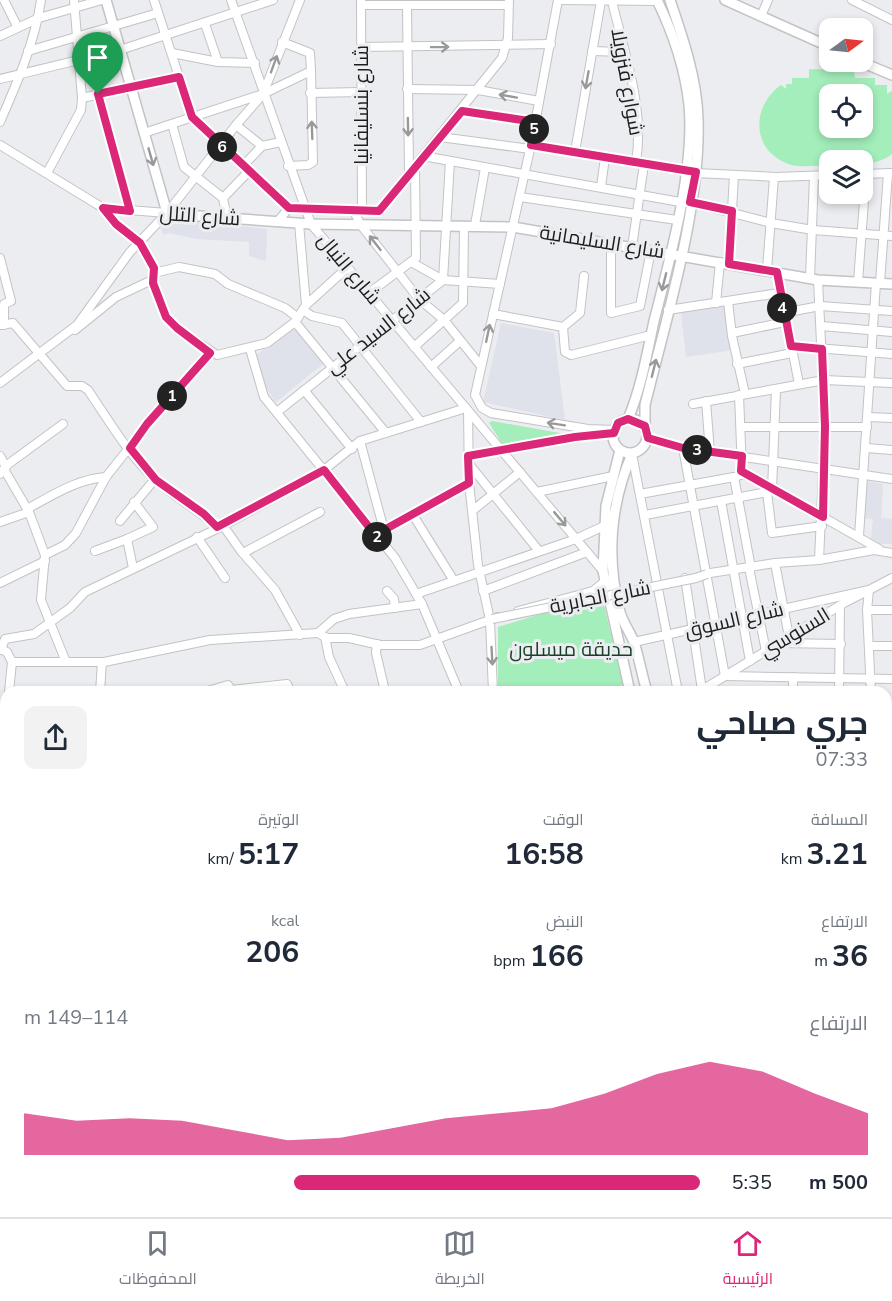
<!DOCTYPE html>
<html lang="ar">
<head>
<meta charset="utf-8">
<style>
	:root { --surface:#fff; --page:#f2f2f3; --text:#1f2937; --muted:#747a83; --line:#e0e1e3; --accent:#db2777 }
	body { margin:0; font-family:"Nunito Sans",Cairo,sans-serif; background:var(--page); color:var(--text); direction:rtl; height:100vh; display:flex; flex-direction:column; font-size:22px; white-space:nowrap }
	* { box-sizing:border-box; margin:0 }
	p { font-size:20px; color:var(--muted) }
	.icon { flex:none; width:33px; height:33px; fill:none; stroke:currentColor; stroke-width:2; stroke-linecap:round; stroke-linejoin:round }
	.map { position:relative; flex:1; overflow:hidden; direction:ltr }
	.drawer { position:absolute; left:0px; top:686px; width:892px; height:532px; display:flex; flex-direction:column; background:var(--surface); border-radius:18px 18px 0 0; box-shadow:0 3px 9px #0003; direction:rtl }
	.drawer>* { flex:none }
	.needle { width:39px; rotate:75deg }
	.buttons { position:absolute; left:819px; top:18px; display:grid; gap:12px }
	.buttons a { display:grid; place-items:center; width:54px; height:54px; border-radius:12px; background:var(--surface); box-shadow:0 3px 9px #0003; font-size:30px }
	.pin { position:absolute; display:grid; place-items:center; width:51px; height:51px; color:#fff; margin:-62px -26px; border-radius:50% 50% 50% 0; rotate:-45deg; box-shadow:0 0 6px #0007 }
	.pin .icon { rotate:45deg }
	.km { position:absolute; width:30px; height:30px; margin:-15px; border-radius:50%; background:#222; color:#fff; font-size:16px; line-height:30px; text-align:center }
	.round { display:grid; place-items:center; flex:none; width:63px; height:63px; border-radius:12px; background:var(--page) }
	.head { display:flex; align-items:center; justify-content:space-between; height:102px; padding:0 24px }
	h1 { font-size:33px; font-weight:700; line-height:45px }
	.stats { display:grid; grid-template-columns:repeat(3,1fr); gap:9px; height:102px; padding:6px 24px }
	.stats div { display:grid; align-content:center }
	.stats b { font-size:30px; font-weight:700 }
	.stats small { font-size:16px; font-weight:400 }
	.stats p { font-size:16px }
	.chart { height:168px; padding:12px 24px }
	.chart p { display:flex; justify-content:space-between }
	.chart svg { width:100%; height:108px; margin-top:6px; fill:var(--accent); opacity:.7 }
	ul { padding:0 24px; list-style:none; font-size:20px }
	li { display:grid; grid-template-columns:96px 72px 1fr; align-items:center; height:45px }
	li i { height:15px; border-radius:8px; background:var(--accent) }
	.tabs { display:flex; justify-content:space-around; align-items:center; height:84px; border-top:2px solid var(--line); background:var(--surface); font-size:16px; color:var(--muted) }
	.tabs a { display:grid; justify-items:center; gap:3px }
	.tabs .selected { color:var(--accent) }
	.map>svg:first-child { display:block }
	.built { fill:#dfe1eb }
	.industrial { fill:#ece2cd }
	.green { fill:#a3eebb; fill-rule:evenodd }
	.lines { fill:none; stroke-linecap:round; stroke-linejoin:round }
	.minor-casing { stroke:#c3c3c6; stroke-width:10 }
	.major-casing { stroke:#c3c3c6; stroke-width:12 }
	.minor { stroke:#fff; stroke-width:8 }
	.major { stroke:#fff; stroke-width:9 }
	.minor-bridge-casing { stroke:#c3c3c6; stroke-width:10; stroke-linecap:butt }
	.minor-bridge { stroke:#fff; stroke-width:8 }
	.oneway { stroke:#99999a }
	.route-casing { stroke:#fff; stroke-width:12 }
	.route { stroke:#db2777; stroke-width:8 }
	.labels { text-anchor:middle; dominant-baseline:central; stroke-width:6; stroke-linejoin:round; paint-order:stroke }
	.street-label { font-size:20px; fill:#1d1d1e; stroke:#ecedf0 }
	.park-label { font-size:20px; fill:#183f27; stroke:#ecedf0 }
</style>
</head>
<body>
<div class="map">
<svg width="892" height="1217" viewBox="0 0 892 1217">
	<rect width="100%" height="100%" fill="#ecedf0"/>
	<!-- built -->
	<g class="built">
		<path d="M160 222H204L267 229 266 261 249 256V242L197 239 169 233 163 235Z"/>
		<path d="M727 305 734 350 686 357 681 312Z"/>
		<path d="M501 323 554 333 565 420 483 402Z"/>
		<path d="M290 329 295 330 323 364 276 402 265 387 256 355Z"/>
		<path d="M867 481 883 484 881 518 892 519V544H879L871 539 873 519 863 518Z"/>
	</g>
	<!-- industrial -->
	<path class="industrial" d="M887 1075 892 1081V1217H682L684 1212H886Z"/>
	<!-- green -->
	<g class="green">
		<path d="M809 69 854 70 855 78H875V85H887V94L892 91V154C883 161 874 163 863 164L862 160H830L829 165C818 165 803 168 792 165 751 153 750 107 781 85L786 89V84H792V78H809ZM830 94H862V128H830Z"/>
		<path d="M492 421 565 434 503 445 489 423Z"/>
		<path d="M603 601 623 685 602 691H498V627L550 611Z"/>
	</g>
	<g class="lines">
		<!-- minor casing -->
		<g class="minor-casing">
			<g id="minor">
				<path d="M4 0 17 26"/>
				<path d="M74 0 82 98 179 77"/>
				<path d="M154 0 192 117 289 208"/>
				<path d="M231 0 311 224 603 571"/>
				<path d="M361 0 362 209"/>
				<path d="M558 0 531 145 475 395 482 408 491 413 588 429 614 430"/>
				<path d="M558 0 658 1"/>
				<path d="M852 0 892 20"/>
				<path d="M612 1C624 53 645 108 636 162"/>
				<path d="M361 5H508"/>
				<path d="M407 6 409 172"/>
				<path d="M761 16 768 0"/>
				<path d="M205 24 218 62"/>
				<path d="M0 36 39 18 102 0"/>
				<path d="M282 42 310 53 311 71"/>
				<path d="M361 47 551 44"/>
				<path d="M28 51 158 13"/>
				<path d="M592 51 624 52"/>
				<path d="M172 53 218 62 255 63"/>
				<path d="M0 79 120 50 273 0"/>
				<path d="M407 89 478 90 539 101"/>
				<path d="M310 93 361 92"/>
				<path d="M98 94 130 211"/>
				<path d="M462 110 535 122"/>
				<path d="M0 122C17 83 35 42 41 0"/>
				<path d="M172 124 184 167 223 198"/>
				<path d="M236 125 262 146"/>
				<path d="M144 133 263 94 311 71 313 162 308 165 288 166"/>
				<path d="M440 137 530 149"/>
				<path d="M0 145 103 208 167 213"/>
				<path d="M531 145 696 173 777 177 830 175"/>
				<path d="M575 152 601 1"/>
				<path d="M423 156 680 202"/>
				<path d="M243 166 262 146 281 142"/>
				<path d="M47 173 81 110 82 98"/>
				<path d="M864 174 891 173"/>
				<path d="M601 187 605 157"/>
				<path d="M520 197 677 220"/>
				<path d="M690 202 771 223 813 230 892 236"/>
				<path d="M103 208 116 224 139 243 154 268 153 283 166 317 177 329 217 355 267 343 295 322 306 305 348 267"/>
				<path d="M353 209 360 224 419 299 444 320 481 366"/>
				<path d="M379 211 502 58 508 38 509 0"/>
				<path d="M227 218 223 198 249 171"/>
				<path d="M278 221 289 208 379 211"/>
				<path d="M299 223 306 305"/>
				<path d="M475 225 485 168"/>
				<path d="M611 243V313L640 306 651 250"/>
				<path d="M632 247 644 164"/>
				<path d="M0 258 11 301 4 304V325"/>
				<path d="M411 262 443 280 500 284"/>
				<path d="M729 264 734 175"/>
				<path d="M767 270 774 177"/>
				<path d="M777 272 799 384"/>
				<path d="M154 273 179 267 215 274 228 284 285 308 298 318"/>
				<path d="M810 278 814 176"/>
				<path d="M818 280 825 427 819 560"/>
				<path d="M858 282 866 174"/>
				<path d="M880 283 888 173"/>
				<path d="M369 293 416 258 415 166"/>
				<path d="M728 301 732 336 745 394"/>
				<path d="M716 303 720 262"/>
				<path d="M303 310 312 316 342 323 421 422"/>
				<path d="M668 310 779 293"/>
				<path d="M783 313 820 306 892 311"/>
				<path d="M493 314 563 327 580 313 584 276"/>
				<path d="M295 322 386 433"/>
				<path d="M0 325 13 323 67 386H82L88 390C109 421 130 457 158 482 177 499 199 510 217 527"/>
				<path d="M821 326 892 332"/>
				<path d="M563 327 565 352 571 355 651 335"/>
				<path d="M75 330 116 297 154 279"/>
				<path d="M732 333 785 322"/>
				<path d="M791 346 892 354"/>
				<path d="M414 347 463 303 464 226"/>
				<path d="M250 349 264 397 395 558 422 604 459 692"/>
				<path d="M737 364 792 353"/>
				<path d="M431 367 460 341"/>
				<path d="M0 383 77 325 130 252 167 213 236 125 263 94 300 0"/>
				<path d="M776 389 772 490 767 492 772 533 822 526"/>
				<path d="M304 390 352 449"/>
				<path d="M739 395 742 471 879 549"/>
				<path d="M706 401 710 452"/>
				<path d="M693 404 824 380 892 383"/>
				<path d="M468 411 469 483 478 565 490 620 493 692"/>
				<path d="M277 412 443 280 450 161"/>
				<path d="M868 417 892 418"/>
				<path d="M741 427H867"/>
				<path d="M648 438 683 448 892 479"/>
				<path d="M360 441 384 530 380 541"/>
				<path d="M683 448 725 676 892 679"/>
				<path d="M866 448 892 450"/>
				<path d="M632 454 678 692"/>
				<path d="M0 456 6 467"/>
				<path d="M468 456 599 434"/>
				<path d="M469 464 539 551"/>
				<path d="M5 471 29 512 45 555 41 600 66 662"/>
				<path d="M0 474 7 465 63 424"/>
				<path d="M734 477 751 568"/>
				<path d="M537 492 613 476"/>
				<path d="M640 494 734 477 741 475 742 471"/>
				<path d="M721 501 750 661"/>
				<path d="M27 509C53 495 77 479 106 477"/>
				<path d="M472 511 520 472"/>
				<path d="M413 515 454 581"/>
				<path d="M645 515 767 492"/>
				<path d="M120 521 155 479"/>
				<path d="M0 522 29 512"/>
				<path d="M222 524 241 551 275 590 300 635"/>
				<path d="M384 530 469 483"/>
				<path d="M859 536 876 283"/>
				<path d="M197 537 225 578"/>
				<path d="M95 551 127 539"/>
				<path d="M243 553 320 512"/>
				<path d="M45 555 65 545 76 533 106 477 147 425 210 353"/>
				<path d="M775 563 789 637"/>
				<path d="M133 568 127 539 153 527 134 502"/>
				<path d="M749 568 766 651"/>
				<path d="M704 574 775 563 819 560 874 550 892 553"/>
				<path d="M685 578 702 690"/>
				<path d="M0 583 45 561"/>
				<path d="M387 591 394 599 395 608"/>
				<path d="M483 591 587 552"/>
				<path d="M416 594 576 539 604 526"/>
				<path d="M422 604 349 614 334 619 318 633 327 638H349L380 645H420L498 617"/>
				<path d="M867 610H892"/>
				<path d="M518 611 593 591 605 581"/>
				<path d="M325 637 329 657 345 692"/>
				<path d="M634 642 869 590 867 610 871 692"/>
				<path d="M779 643 841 644"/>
				<path d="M377 644 376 653 384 687"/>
				<path d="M869 646H892"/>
				<path d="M0 649 7 652 12 662 9 692"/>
				<path d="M1 650 5 639 34 634 70 608 85 592 225 525 324 470 360 441 466 408"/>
				<path d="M12 662H104L210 640 318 633"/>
				<path d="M100 692 102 662"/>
				<path d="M204 692 228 685 231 690 287 684 291 692"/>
				<path d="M699 692 844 603 892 578"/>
				<path d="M793 692V677"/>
				<path d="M839 692 840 606"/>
				<path d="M886 709H892"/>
				<path d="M0 734 6 705"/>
				<path d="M886 736H892"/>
				<path d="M0 741 6 743"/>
				<path d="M0 798 6 799"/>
				<path d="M0 849 6 850"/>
				<path d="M886 855 892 858"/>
				<path d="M0 862 6 865"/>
				<path d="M886 948 892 947"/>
				<path d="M0 978 6 981"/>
				<path d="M0 1057 6 1054"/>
				<path d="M886 1069 892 1075"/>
				<path d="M886 1104 892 1102"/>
				<path d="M886 1136 892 1134"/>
				<path d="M0 1147 6 1151"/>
				<path d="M886 1168 892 1165"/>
				<path d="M886 1199H892"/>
				<path d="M95 1212 102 1217"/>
				<path d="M185 1212 186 1217"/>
				<path d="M701 1212 705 1217"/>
				<path d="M735 1212 738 1217"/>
				<path d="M763 1212 766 1217"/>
				<path d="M793 1212 797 1217"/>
				<path d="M830 1212 834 1217"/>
				<path d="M855 1212 858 1217"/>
				<path d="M880 1212 887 1217"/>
			</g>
		</g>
		<!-- major casing -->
		<g class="major-casing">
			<g id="major">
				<path d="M106 0 162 195 167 213 171 214 311 224 513 227 818 280 892 284"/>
				<path d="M725 0 830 47"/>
				<path d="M861 62 892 75"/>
				<circle cx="630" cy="436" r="17"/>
				<path d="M628 419C641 388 647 354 654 321 670 259 695 168 689 105 685 68 673 33 657 0"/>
				<path d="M645 426V405C666 319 701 207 698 119 697 79 683 38 670 0"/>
				<path d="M620 450 606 506 603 571 630 692"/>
				<path d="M632 454C610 504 606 559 620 612 623 623 630 632 634 642 639 658 642 675 647 692"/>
				<path d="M886 760 892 759"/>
				<path d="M886 1037 892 1032"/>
				<path d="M0 1088 6 1084"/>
				<path d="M0 1095 6 1091"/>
				<path d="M627 1217 630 1212"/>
				<path d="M642 1217 644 1212"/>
				<path d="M676 1217 678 1212"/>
			</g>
		</g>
		<!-- minor -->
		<use href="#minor" class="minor"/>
		<!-- major -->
		<use href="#major" class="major"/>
		<!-- minor-bridge casing -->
		<g class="minor-bridge-casing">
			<path id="minor-bridge" d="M492 619 696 578 707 574"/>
		</g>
		<!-- minor-bridge -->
		<use href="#minor-bridge" class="minor-bridge"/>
	</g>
	<!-- one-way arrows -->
	<defs><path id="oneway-shaft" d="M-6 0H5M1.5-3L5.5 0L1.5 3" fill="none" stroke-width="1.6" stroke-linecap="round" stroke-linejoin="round" transform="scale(1.5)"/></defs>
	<g class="oneway">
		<use href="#oneway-shaft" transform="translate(440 47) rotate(-1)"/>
		<use href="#oneway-shaft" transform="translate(274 64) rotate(-70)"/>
		<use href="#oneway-shaft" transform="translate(587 80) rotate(100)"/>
		<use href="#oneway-shaft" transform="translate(508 96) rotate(-170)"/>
		<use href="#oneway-shaft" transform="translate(408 127) rotate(89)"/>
		<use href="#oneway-shaft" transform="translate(312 130) rotate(-92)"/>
		<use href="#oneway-shaft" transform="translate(151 157) rotate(74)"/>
		<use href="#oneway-shaft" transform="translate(375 243) rotate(-128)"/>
		<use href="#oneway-shaft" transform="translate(664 282) rotate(104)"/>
		<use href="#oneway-shaft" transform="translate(488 333) rotate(-78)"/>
		<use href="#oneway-shaft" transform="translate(654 368) rotate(-76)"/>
		<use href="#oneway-shaft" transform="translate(556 424) rotate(-171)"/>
		<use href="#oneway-shaft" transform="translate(560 519) rotate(50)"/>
		<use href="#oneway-shaft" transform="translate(492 656) rotate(87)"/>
	</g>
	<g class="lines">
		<!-- route casing -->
		<g class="route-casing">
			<path id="route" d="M179 77 192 117 289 208 379 211 462 111 536 122 531 145 696 172 690 202 732 211 729 264 777 272 791 346 822 349 825 426 823 517 741 471 742 456 683 448 648 438 645 426 628 419 618 423 614 433 575 437 468 456 469 483 384 530 380 541 324 470 217 527 204 514 156 480 130 448 147 424 210 353 177 328 166 317 153 283 154 268 140 243 116 224 103 208 130 211 98 94Z"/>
		</g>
		<!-- route -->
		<use href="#route" class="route"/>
	</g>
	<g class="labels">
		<!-- street labels -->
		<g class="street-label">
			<text transform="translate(627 82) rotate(80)">شوارع فنزويلا</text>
			<text transform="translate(361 105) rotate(-90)">شارع بنسليفانيا</text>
			<text transform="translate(200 216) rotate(4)">شارع التلل</text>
			<text transform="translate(602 242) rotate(9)">شارع السليمانية</text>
			<text transform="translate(349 269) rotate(50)">شارع النيال</text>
			<text transform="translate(378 331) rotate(-38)">شارع السيد علي</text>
			<text transform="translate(600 597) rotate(-11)">شارع الجابرية</text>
			<text transform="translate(734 620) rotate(-13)">شارع السوق</text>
			<text transform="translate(795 633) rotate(-31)">السنوسي</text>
		</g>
		<!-- park labels -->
		<g class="park-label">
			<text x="571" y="649">حديقة ميسلون</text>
		</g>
	</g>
</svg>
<div class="buttons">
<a><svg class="needle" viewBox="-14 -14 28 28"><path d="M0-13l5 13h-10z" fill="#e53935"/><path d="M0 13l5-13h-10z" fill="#747a83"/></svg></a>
<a><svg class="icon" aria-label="locate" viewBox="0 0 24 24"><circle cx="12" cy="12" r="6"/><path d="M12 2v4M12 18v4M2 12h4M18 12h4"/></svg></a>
<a><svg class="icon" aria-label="layers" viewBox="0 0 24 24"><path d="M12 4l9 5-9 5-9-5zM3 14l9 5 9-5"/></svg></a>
</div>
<div class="pin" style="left:98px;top:94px;background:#1e9e55"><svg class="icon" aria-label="arrive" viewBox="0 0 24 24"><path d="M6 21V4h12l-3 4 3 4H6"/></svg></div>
<b class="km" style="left:172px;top:396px">1</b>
<b class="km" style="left:377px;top:537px">2</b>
<b class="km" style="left:697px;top:450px">3</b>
<b class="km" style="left:782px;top:308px">4</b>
<b class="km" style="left:534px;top:129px">5</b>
<b class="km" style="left:222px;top:147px">6</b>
<section class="drawer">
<div class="head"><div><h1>جري صباحي</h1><p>07:33</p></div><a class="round"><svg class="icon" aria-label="share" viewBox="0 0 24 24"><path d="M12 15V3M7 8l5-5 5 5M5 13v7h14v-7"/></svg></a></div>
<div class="stats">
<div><p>المسافة</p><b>3.21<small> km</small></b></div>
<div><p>الوقت</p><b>16:58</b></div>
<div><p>الوتيرة</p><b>5:17<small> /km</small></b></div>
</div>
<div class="stats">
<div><p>الارتفاع</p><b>36<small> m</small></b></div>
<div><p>النبض</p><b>166<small> bpm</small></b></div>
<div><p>kcal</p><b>206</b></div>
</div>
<div class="chart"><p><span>الارتفاع</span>114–149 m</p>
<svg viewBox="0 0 160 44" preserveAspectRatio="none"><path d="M0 44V27L10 30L20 29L30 30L40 34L50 38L60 37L70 33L80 29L90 27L100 25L110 19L120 11L130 6L140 10L150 19L160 27V44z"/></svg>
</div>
<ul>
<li><b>500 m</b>5:35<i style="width:60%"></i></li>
</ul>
</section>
</div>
<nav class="tabs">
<a class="selected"><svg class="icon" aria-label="home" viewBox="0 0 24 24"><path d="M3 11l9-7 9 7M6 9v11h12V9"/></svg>الرئيسية</a>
<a><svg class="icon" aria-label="map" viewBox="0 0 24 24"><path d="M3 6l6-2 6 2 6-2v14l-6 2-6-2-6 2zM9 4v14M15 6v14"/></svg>الخريطة</a>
<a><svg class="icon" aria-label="saved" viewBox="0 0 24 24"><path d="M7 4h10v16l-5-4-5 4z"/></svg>المحفوظات</a>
</nav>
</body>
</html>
